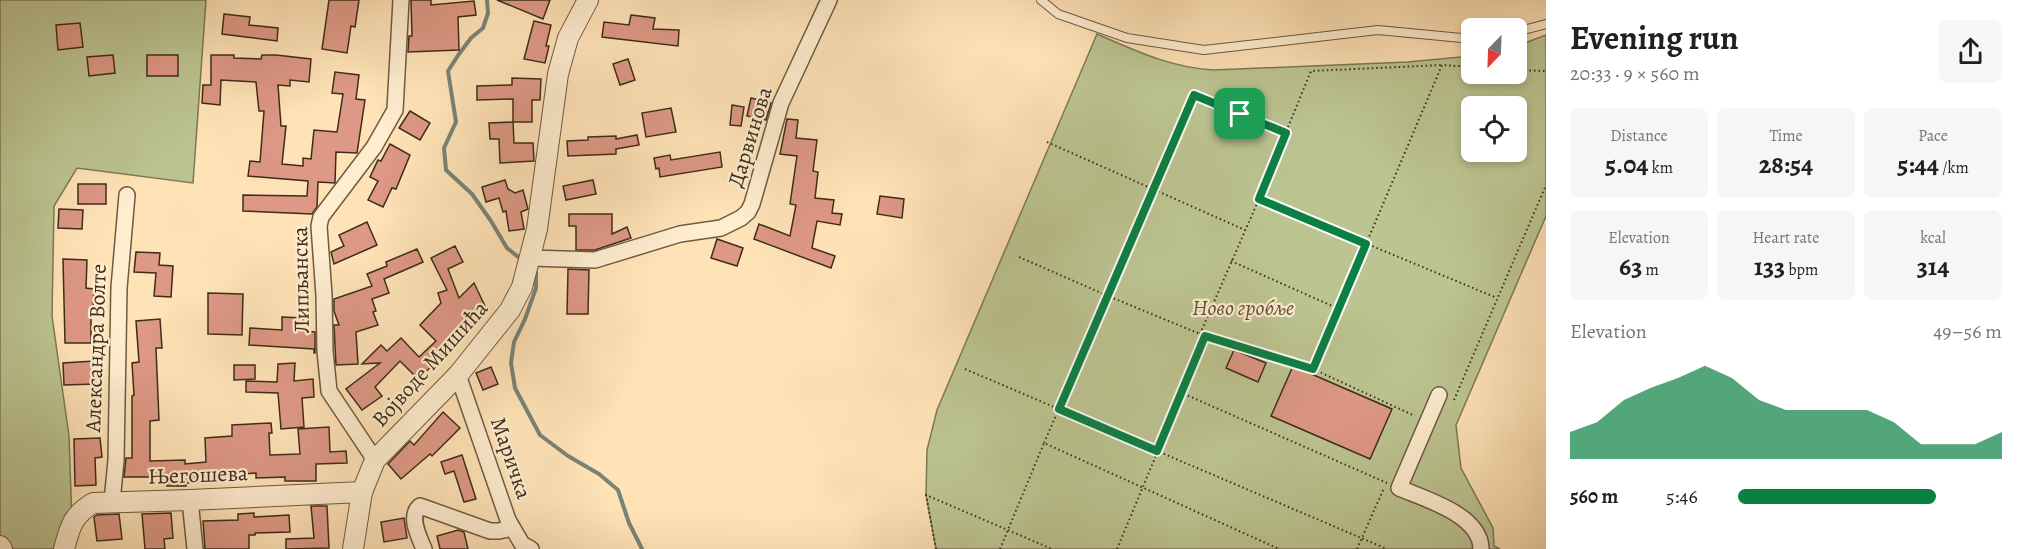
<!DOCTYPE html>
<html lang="en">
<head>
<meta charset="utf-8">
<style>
	:root { --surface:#fff; --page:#f6f6f6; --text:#202124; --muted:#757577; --accent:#0b8043 }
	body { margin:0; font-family:Alegreya,serif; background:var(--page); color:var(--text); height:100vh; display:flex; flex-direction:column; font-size:22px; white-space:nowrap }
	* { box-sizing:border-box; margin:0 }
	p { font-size:20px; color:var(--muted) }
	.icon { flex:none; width:33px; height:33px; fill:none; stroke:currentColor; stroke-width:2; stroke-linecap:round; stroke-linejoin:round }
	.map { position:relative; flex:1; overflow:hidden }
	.panel { display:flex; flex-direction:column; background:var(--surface); width:480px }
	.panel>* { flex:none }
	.needle { width:39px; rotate:203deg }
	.tools { position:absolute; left:1461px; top:18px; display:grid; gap:12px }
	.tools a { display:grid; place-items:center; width:66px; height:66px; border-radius:9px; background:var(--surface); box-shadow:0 3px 9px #0003; font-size:30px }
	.pin { position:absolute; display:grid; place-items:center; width:51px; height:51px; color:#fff; margin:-26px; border-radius:12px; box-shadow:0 3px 9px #0006 }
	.round { display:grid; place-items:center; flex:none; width:63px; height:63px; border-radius:9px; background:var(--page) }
	.overview { display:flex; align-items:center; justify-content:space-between; height:102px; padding:0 24px }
	h1 { font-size:33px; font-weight:700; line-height:45px }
	.metrics { display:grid; grid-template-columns:repeat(3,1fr); gap:9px; height:102px; padding:6px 24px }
	.metrics div { display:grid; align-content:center; border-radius:9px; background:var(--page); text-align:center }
	.metrics b { font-size:26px; font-weight:700 }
	.metrics small { font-size:16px; font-weight:400 }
	.metrics p { font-size:16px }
	.chart { height:168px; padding:12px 24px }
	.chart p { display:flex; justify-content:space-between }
	.chart svg { width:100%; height:108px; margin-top:6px; fill:var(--accent); opacity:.7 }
	ul { padding:0 24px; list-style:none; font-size:20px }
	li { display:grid; grid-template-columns:96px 72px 1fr; align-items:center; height:45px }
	li i { height:15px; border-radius:8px; background:var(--accent) }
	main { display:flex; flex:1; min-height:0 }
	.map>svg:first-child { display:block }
	.green { fill:#bcc592; stroke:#7c7955; stroke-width:1.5; fill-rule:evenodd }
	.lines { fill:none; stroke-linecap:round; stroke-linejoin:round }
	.stream { stroke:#798376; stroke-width:4 }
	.building { fill:#de9886; stroke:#3d2d18; stroke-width:1.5 }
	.service-casing { stroke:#6e5a40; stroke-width:10 }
	.minor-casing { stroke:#6e5a40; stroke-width:18 }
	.tertiary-casing { stroke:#6e5a40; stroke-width:22 }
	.path { stroke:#3d2d18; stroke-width:2; stroke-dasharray:1.5 3; stroke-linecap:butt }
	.service { stroke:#ffedd0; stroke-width:8 }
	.minor { stroke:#ffedd0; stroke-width:15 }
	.tertiary { stroke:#ffedd0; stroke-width:20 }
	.route-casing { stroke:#fff; stroke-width:12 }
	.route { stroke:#0b8043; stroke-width:8 }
	.labels { text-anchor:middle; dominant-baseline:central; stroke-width:4.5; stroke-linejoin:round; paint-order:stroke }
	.street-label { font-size:22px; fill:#3d2d18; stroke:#ffedd0 }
	.park-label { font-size:22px; font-style:italic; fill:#5d5336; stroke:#ffedd0 }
</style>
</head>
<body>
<main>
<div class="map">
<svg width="1546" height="549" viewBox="0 0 1546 549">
	<rect width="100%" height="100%" fill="#ffe3b7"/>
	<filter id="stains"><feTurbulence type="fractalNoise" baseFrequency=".00333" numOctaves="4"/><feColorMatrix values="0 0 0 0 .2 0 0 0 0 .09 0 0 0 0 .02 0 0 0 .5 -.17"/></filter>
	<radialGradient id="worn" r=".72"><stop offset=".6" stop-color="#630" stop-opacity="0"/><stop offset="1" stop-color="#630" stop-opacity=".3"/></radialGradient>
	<!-- green -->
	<g class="green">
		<path d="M0 0H206L193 183 77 168 54 206 52 316 69 436 72 523 64 549H0Z"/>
		<path d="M1097 34C1136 51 1169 67 1213 70L1408 62 1471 56 1472 74H1516L1517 46 1546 35V216L1456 425 1461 468 1493 528 1494 546 1500 549H936L926 495 927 450 937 410ZM1472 106H1516V152H1472Z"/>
	</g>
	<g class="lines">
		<!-- stream -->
		<g class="stream">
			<path d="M487 0 488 13 483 28 471 38 459 54 448 71 456 122 444 148 446 170 472 194 491 221 507 248 522 260"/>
			<path d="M532 269 536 272V288L525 319 514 342 511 363 515 388 540 435 568 456 599 474 618 490 629 523 642 549"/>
		</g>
	</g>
	<!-- building -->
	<g class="building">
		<path d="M329 0H359L355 27 351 26 347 53 322 49Z"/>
		<path d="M411 0H431V5L474 1 476 15 458 17 459 50 408 52 409 36H412Z"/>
		<path d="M497 0H550L543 19Z"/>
		<path d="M224 14 250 17 249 25 278 28 277 41 222 34Z"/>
		<path d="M631 15 655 18 653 29 679 30 678 46 602 37 604 22 629 25Z"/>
		<path d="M534 21 551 25 546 46H549L545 63 524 59Z"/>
		<path d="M80 23 83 47 58 50 56 25Z"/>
		<path d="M113 55 115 73 89 76 87 57Z"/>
		<rect x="147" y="55" width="31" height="21"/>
		<path d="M211 55H234V58L261 59 262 55H276L311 59 309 82 290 80V86L278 85 281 126H286L282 164 303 166V158L311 159 314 130 337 132 343 94 332 93 335 72 359 75 356 99 365 100 357 153 336 152 335 183 318 182 317 207 312 214 243 211V195L307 196 308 181 248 176 250 161 260 162 264 111H259L256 82 221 80 220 105 202 103 203 85H211Z"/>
		<path d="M628 59 635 80 620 85 613 64Z"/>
		<path d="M512 78 541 79 540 100H532V122H513V99L477 100V86L512 85Z"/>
		<path d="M751 98 771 103 766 120 747 116Z"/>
		<path d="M732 105 744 107 741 126 730 125Z"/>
		<path d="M671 108 676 132 646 137 642 113Z"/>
		<path d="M410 111 430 123 420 140 399 128Z"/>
		<path d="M787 119 798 120 796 138 817 140 813 171 818 172 815 198 834 200 832 213 842 214 840 225 817 221 812 248 835 256 831 268 754 239 759 224 790 236 796 205 790 204 797 156 780 154Z"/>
		<path d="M513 122 514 143H533L534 161 500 163 499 139H490L489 123Z"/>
		<path d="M637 135 639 145 616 149V154L568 156 567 141 588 140V137L616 136V139Z"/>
		<path d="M390 144 410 155 396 189 392 188 383 207 368 200 378 181 370 177 378 160 381 161Z"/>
		<path d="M720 152 722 167 660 177 659 168 656 169 654 158 670 155 671 160Z"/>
		<path d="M505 180 508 189 515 193 523 190 528 209 521 212 524 229 509 231 506 211 503 212 499 198 486 202 482 187Z"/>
		<path d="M593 180 596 194 566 200 563 186Z"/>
		<rect x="78" y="184" width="28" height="20"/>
		<path d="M880 196 904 199 902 218 877 214Z"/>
		<path d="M59 209 83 210 82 229 58 228Z"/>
		<path d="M569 214H612V234L627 227 631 238 595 250H576V226H569Z"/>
		<path d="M367 222 377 245 334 264 331 252 344 246 339 235Z"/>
		<path d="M717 239 743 248 737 266 711 258Z"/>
		<path d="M455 246 463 262 448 269 459 298 474 283 486 308 469 325 471 327 450 349 418 379 400 361 375 387 382 396 362 410 346 389 380 363 362 364 381 345 387 351 401 338 419 357 436 341 420 325 441 303 438 293 447 290 431 258Z"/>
		<path d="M417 249 423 262 384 279 389 293 372 299 376 311 373 312 378 325 356 332 358 364 336 365 334 325H339L334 311V299L372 286 367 274 387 266 386 262Z"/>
		<path d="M136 252 160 253 159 265 173 266 171 297 154 296 156 273 134 272Z"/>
		<path d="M63 259 87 260 86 288 94 289 93 311H91V343H65Z"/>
		<path d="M568 269 589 270 588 314H567Z"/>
		<path d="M208 293 243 294 242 335 208 334Z"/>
		<path d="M282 317 303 318V331L315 332V353H314V349L249 345 250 328 282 330Z"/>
		<path d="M160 319 162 348H156L159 420 150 421V461L185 460V464L206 462 205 438 232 436V425L271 423 272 433H269L270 455 300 454 298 429 329 427 330 452 346 451 347 463 316 464V481H285V477L256 478V473L215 476V481L186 483V486H167V477H124L126 458H132V396L134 395 132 363 139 362 136 321Z"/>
		<path d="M1234 350 1266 363 1258 382 1226 368Z"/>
		<path d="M94 361 96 384 64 385 63 363Z"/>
		<path d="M295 363 294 381 313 379 314 397 302 398 304 427 281 429 278 393 246 392V381L277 382 278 364Z"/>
		<path d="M234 365H255V379L234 380Z"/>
		<path d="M1293 366 1392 409 1370 459 1271 416Z"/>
		<path d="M491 367 498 384 483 390 476 373Z"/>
		<path d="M443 412 460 428 432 456 430 454 401 479 388 464 410 441 414 445Z"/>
		<path d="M100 438 102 457 95 458 96 485 75 486 74 439Z"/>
		<path d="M462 455 476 499 464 502 454 471 445 474 441 462Z"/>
		<path d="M311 506H327L329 548 286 549V539L314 538Z"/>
		<path d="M171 513 173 538 164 539 165 549H145L142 514Z"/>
		<path d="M254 513V517L289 515 290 532 255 533V535H249V549H205L203 521 238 520V514Z"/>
		<path d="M119 514 122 539 97 541 94 517 97 515Z"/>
		<path d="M404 518 407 538 384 542 381 522Z"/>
		<path d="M458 530 464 532 468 549H440L437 536Z"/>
	</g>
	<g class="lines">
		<!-- service casing -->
		<g class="service-casing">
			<g id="service">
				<path d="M1041 0 1058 14 1127 38 1204 50 1378 30 1472 39"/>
				<path d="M1516 32 1546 24"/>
			</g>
		</g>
		<!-- minor casing -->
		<g class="minor-casing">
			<g id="minor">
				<path d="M531 258 595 260 680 234 721 228 741 218 748 212 752 204 781 103 829 0"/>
				<path d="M458 375 508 520 522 544 531 549"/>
				<path d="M1439 395 1399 488C1425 499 1481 515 1481 549"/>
				<path d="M375 460 329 391 325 351 324 295 319 226 321 217 374 147 395 110 401 0"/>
				<path d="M190 500 195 549"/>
				<path d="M112 502 116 460 119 288 127 195"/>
				<path d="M424 549C419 537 408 516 420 506L490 531H499L512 528"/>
			</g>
		</g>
		<!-- tertiary casing -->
		<g class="tertiary-casing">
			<g id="tertiary">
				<path d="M0 546 2 549"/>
				<path d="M64 549C70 527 72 516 93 503L190 500 362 492"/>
				<path d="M353 549 362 492 375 460 458 375 510 310 522 287 537 229 558 74 568 38 588 0"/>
			</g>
		</g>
		<!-- path -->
		<g class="path">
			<path d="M1516 70 1546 71"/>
			<path d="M1047 142 1245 230"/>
			<path d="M1259 198 1311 71 1442 65"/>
			<path d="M1019 257 1108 296 1194 95 1286 133"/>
			<path d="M1231 261 1339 309"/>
			<path d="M1200 334 1259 199 1497 298"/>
			<path d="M1205 336 1313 369 1415 416"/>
			<path d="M965 369 1387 549"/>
			<path d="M1313 369 1442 65 1472 67"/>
			<path d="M1454 400 1546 185"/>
			<path d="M1044 443 1108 296 1205 336 1182 393"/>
			<path d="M936 549 926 495 1052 549"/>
			<path d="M1000 549 1044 443 1279 549"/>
			<path d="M1117 549 1182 393 1387 483"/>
			<path d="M1357 549 1384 488"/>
		</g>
		<!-- service -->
		<use href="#service" class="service"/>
		<!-- minor -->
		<use href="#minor" class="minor"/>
		<!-- tertiary -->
		<use href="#tertiary" class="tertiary"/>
	</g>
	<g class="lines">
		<!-- route casing -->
		<g class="route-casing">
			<path id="route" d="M1194 95 1286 133 1259 199 1366 244 1313 369 1205 336 1157 451 1059 409Z"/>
		</g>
		<!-- route -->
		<use href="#route" class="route"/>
	</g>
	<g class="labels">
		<!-- street labels -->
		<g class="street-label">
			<text transform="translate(750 137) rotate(-73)">Дарвинова</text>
			<text transform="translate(301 280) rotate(-91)">Липљанска</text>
			<text transform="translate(96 348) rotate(-88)">Александра Волте</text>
			<text transform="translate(430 364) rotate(-48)">Војводе Мишића</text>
			<text transform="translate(511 458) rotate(71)">Маричка</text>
			<text transform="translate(198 475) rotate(-2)">Његошева</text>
		</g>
		<!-- park labels -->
		<g class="park-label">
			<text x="1243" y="308">Ново гробље</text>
		</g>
	</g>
	<rect width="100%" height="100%" filter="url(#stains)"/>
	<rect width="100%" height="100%" fill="url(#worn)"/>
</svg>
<div class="tools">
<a><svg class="needle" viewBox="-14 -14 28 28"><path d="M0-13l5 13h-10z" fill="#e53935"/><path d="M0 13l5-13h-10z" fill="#757577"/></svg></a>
<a><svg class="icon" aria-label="locate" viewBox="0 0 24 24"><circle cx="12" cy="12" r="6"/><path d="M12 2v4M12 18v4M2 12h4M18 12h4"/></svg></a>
</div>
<div class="pin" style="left:1240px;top:114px;background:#1e9e55"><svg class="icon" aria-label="arrive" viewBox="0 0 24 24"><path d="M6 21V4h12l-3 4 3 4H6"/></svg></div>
</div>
<section class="panel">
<div class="overview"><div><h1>Evening run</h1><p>20:33 · 9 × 560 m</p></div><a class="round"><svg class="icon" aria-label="share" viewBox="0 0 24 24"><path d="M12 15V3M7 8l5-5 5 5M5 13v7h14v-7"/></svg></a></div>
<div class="metrics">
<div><p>Distance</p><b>5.04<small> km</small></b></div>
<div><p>Time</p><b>28:54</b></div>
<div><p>Pace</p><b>5:44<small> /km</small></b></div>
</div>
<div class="metrics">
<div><p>Elevation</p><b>63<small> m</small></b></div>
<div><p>Heart rate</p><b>133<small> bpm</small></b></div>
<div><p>kcal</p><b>314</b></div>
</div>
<div class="chart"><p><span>Elevation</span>49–56 m</p>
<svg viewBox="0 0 160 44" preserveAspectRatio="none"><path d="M0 44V33L10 29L20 20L30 15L40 11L50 6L60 11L70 20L80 24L90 24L100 24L110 24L120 29L130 38L140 38L150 38L160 33V44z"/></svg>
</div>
<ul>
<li><b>560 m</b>5:46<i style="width:75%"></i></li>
</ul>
</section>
</main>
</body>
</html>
